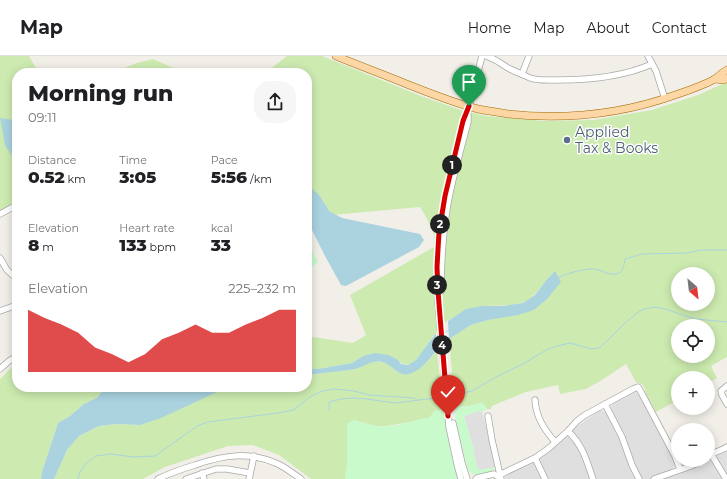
<!DOCTYPE html>
<html lang="en">
<head>
<meta charset="utf-8">
<style>
	:root { --surface:#fff; --page:#f6f6f6; --text:#202124; --muted:#757577; --line:#e0e0e0; --accent:#d40000 }
	body { margin:0; font-family:Montserrat,sans-serif; background:var(--page); color:var(--text); height:100vh; display:flex; flex-direction:column; font-size:15px; white-space:nowrap }
	* { box-sizing:border-box; margin:0 }
	p { font-size:13px; color:var(--muted) }
	.icon { flex:none; width:22px; height:22px; fill:none; stroke:currentColor; stroke-width:2; stroke-linecap:round; stroke-linejoin:round }
	.map { position:relative; flex:1; overflow:hidden }
	.drawer { position:absolute; left:12px; top:12px; width:300px; height:324px; display:flex; flex-direction:column; background:var(--surface); border-radius:16px; box-shadow:0 2px 10px #0003 }
	.drawer>* { flex:none }
	.needle { width:26px; rotate:152deg }
	.fabs { position:absolute; left:671px; top:211px; display:grid; gap:8px }
	.fabs a { display:grid; place-items:center; width:44px; height:44px; border-radius:50%; background:var(--surface); box-shadow:0 2px 10px #0003; font-size:20px }
	.pin { position:absolute; display:grid; place-items:center; width:34px; height:34px; color:#fff; margin:-41px -17px; border-radius:50% 50% 50% 0; rotate:-45deg; box-shadow:0 0 4px #0007 }
	.pin .icon { rotate:45deg }
	.km { position:absolute; width:20px; height:20px; margin:-10px; border-radius:50%; background:#222; color:#fff; font-size:11px; line-height:20px; text-align:center }
	.round { display:grid; place-items:center; flex:none; width:42px; height:42px; border-radius:16px; background:var(--page) }
	.headline { display:flex; align-items:center; justify-content:space-between; height:68px; padding:0 16px }
	h1 { font-size:22px; font-weight:800; line-height:30px }
	.metrics { display:grid; grid-template-columns:repeat(3,1fr); gap:6px; height:68px; padding:4px 16px }
	.metrics div { display:grid; align-content:center }
	.metrics b { font-size:17px; font-weight:800 }
	.metrics small { font-size:11px; font-weight:400 }
	.metrics p { font-size:11px }
	.chart { height:112px; padding:8px 16px }
	.chart p { display:flex; justify-content:space-between }
	.chart svg { width:100%; height:72px; margin-top:4px; fill:var(--accent); opacity:.7 }
	header { display:flex; align-items:center; gap:24px; box-sizing:border-box; height:56px; padding:0 20px; background:var(--surface); border-bottom:1px solid var(--line) }
	header strong { font-size:19px }
	nav { display:flex; gap:22px; margin-inline-start:auto; font-size:14px }
	.map>svg:first-child { display:block }
	.residential { fill:#e0dfdf }
	.grass { fill:#cdebb0; fill-rule:evenodd }
	.park { fill:#c8facc }
	.water { fill:#aad3df }
	.lines { fill:none; stroke-linecap:round; stroke-linejoin:round }
	.stream { stroke:#aad3df; stroke-width:1 }
	.minor-casing { stroke:#a9a9a9; stroke-width:7 }
	.major-casing { stroke:#a06b00; stroke-width:8 }
	.minor { stroke:#fff; stroke-width:5.5 }
	.major { stroke:#fcd6a4; stroke-width:7 }
	.route-casing { stroke:#fff; stroke-width:8 }
	.route { stroke:#d40000; stroke-width:5 }
	.service-dot { fill:#5c6f8a; stroke:#fff; stroke-width:1.5 }
	.labels { text-anchor:middle; dominant-baseline:central; stroke-width:3; stroke-linejoin:round; paint-order:stroke }
	.service-label { font-size:14px; fill:#4e5e75; stroke:#fff; text-anchor:start }
</style>
</head>
<body>
<header>
<strong>Map</strong>
<nav><a>Home</a><a>Map</a><a>About</a><a>Contact</a></nav>
</header>
<div class="map">
<svg width="727" height="423" viewBox="0 0 727 423">
	<rect width="100%" height="100%" fill="#f2efe9"/>
	<!-- residential -->
	<g class="residential">
		<path d="M633 336H636L638 338 671 399 675 408 674 411 672 413 674 419 708 405 727 395V423H505V421L507 419 530 409 542 401 565 381 575 372 600 354 605 356 611 353 612 348Z"/>
		<path d="M479 355 482 356 486 370 495 411 480 414 477 412 473 391 464 360Z"/>
	</g>
	<!-- grass -->
	<g class="grass">
		<path d="M0 0H29L39 17H17V148L0 156Z"/>
		<path d="M287 0H322L421 40 461 54 486 60 544 65 593 64 652 54 698 39 727 26V301L711 310 717 322 708 327V322H678V344L656 356 646 338 645 333 642 328 636 326 626 308 602 324 586 333 560 338 558 329 526 336 492 350 491 353H487L486 351 480 347 470 350 455 351 449 283 471 269 488 264 534 254 544 227C538 235 533 242 524 246 514 251 495 249 484 250 480 251 451 262 447 265 440 271 434 279 429 286 422 296 411 318 398 304L363 300 352 307 318 313H307V280L353 287 366 279 350 239 434 191V179L426 161 420 151 310 161 307 157V17H265ZM678 218H708V248H678ZM678 270H708V300H678Z"/>
		<path d="M153 3 185 17H111L137 7Z"/>
		<path d="M437 295 443 353 435 355 428 363 387 370H375L354 364 345 423H311L279 399 253 389 228 390 165 411 143 423H54L67 394 79 380 99 370 116 368 140 369 228 331H307V319L356 313 372 306H382L388 308 399 317C409 316 419 316 426 307 430 303 433 299 437 295Z"/>
		<path d="M17 308V331H105L98 341 84 348 70 360 58 367 42 416 41 423H0V323L10 313Z"/>
	</g>
	<!-- park -->
	<g class="park">
		<path d="M307 185H308L318 206 312 211 307 217Z"/>
		<path d="M480 347H483L487 353 482 356 479 355 464 360 473 391 477 412 480 414 495 411 494 413 491 416 474 419 472 418 468 414 455 362V351L470 350Z"/>
		<path d="M443 353 449 387 457 420V423H345L347 408V368L354 364C361 366 369 369 376 370 393 372 409 366 425 362L428 363 435 355Z"/>
	</g>
	<!-- water -->
	<g class="water">
		<path d="M0 62 13 64 17 66V108L5 89Z"/>
		<path d="M307 128 320 140 329 155 342 162 420 178 424 184 419 191 346 230 341 229 325 200 307 164Z"/>
		<path d="M555 215 561 226 547 243 534 254 518 259 488 264 471 269 449 283 448 265 466 253 482 250H504L523 247 535 239 544 227Z"/>
		<path d="M436 277 437 295C427 304 424 313 409 318 397 321 393 308 382 306 372 304 365 310 356 313 351 314 346 314 341 315 329 316 318 318 307 319V313H318L352 307 363 300 375 297 389 299 398 304 401 308 408 309 416 304Z"/>
		<path d="M105 331H228L161 362 140 369 116 368 99 370 79 380 67 394 54 423H41L42 416 58 367 70 360 84 348 98 341Z"/>
	</g>
	<g class="lines">
		<!-- stream -->
		<g class="stream">
			<path d="M557 222C568 217 582 213 594 213 602 214 611 221 619 217 624 214 624 208 625 203L642 198 687 197 701 194H727"/>
			<path d="M443 278 449 274"/>
			<path d="M449 340 472 335 496 321 523 308 548 293 557 290 570 287 591 293 599 292 607 285 625 267 637 257 644 253 656 251 669 254 682 259 696 263 727 266"/>
			<path d="M329 354V346L341 343 353 342 367 343 395 347 444 341"/>
			<path d="M78 423 80 416 86 407 96 400 111 398 133 401 155 400 197 370 208 366 278 357 293 354 313 339 323 335 335 333 354 335 369 339 414 342 417 344"/>
		</g>
		<!-- minor casing -->
		<g class="minor-casing">
			<g id="minor">
				<path d="M486 0C495 2 502 9 510 13 516 16 524 19 530 22 539 25 549 24 558 24 589 24 623 21 652 8"/>
				<path d="M648 0 656 15 665 43"/>
				<path d="M522 18 529 0"/>
				<path d="M0 158 17 149"/>
				<path d="M0 202 7 214 17 223"/>
				<path d="M441 235C441 205 443 176 448 147 453 119 461 93 468 66V59"/>
				<path d="M0 255 17 249"/>
				<path d="M0 313 9 305 17 300"/>
				<path d="M727 330 721 335 722 339 727 348"/>
				<path d="M535 344C536 361 544 373 555 386"/>
				<path d="M605 348 622 381 632 409 639 423"/>
				<path d="M488 360 492 384 501 423"/>
				<path d="M453 367 462 407 467 423"/>
				<path d="M568 375C583 390 586 403 593 423"/>
				<path d="M711 398 726 423"/>
				<path d="M708 400C714 396 721 395 727 391"/>
				<path d="M535 402 545 423"/>
				<path d="M202 417 204 423"/>
				<path d="M497 420 535 402 549 392 568 375 577 365 585 359 633 333 638 331 641 336 675 400 680 413"/>
				<path d="M158 423C170 417 182 413 195 409 224 399 249 395 278 408 286 412 294 418 301 423"/>
				<path d="M186 423 216 413H227L250 417"/>
				<path d="M249 423 254 400"/>
				<path d="M461 423 457 408 449 371 438 247 437 211 439 176 445 141 463 65 469 50 482 0"/>
				<path d="M476 423 477 422 494 418 497 420"/>
				<path d="M654 423 691 410 703 404"/>
			</g>
		</g>
		<!-- major casing -->
		<g class="major-casing">
			<g id="major">
				<path d="M336 0C360 10 385 19 409 29 432 38 454 47 478 53 488 55 498 56 508 58 565 64 622 58 675 39 687 35 704 29 715 23 719 20 723 16 727 14"/>
				<path d="M715 23 724 24 727 22"/>
			</g>
		</g>
		<!-- minor -->
		<use href="#minor" class="minor"/>
		<!-- major -->
		<use href="#major" class="major"/>
	</g>
	<g class="lines">
		<!-- route casing -->
		<g class="route-casing">
			<path id="route" d="M448 360 438 235 437 211 439 176 445 140 463 65 469 50"/>
		</g>
		<!-- route -->
		<use href="#route" class="route"/>
	</g>
	<!-- markers -->
	<circle class="service-dot" cx="567" cy="84" r="4"/>
	<g class="labels">
		<!-- service labels -->
		<g class="service-label">
			<text x="575" y="76">Applied<tspan x="575" dy="16">Tax &amp; Books</tspan></text>
		</g>
	</g>
</svg>
<div class="fabs">
<a><svg class="needle" viewBox="-14 -14 28 28"><path d="M0-13l5 13h-10z" fill="#e53935"/><path d="M0 13l5-13h-10z" fill="#757577"/></svg></a>
<a><svg class="icon" aria-label="locate" viewBox="0 0 24 24"><circle cx="12" cy="12" r="6"/><path d="M12 2v4M12 18v4M2 12h4M18 12h4"/></svg></a>
<a>+</a>
<a>−</a>
</div>
<div class="pin" style="left:469px;top:50px;background:#1e9e55"><svg class="icon" aria-label="arrive" viewBox="0 0 24 24"><path d="M6 21V4h12l-3 4 3 4H6"/></svg></div>
<div class="pin" style="left:448px;top:360px;background:#d93025"><svg class="icon" aria-label="check" viewBox="0 0 24 24"><path d="M5 12l5 5 9-10"/></svg></div>
<b class="km" style="left:452px;top:109px">1</b>
<b class="km" style="left:440px;top:168px">2</b>
<b class="km" style="left:437px;top:229px">3</b>
<b class="km" style="left:442px;top:289px">4</b>
<section class="drawer">
<div class="headline"><div><h1>Morning run</h1><p>09:11</p></div><a class="round"><svg class="icon" aria-label="share" viewBox="0 0 24 24"><path d="M12 15V3M7 8l5-5 5 5M5 13v7h14v-7"/></svg></a></div>
<div class="metrics">
<div><p>Distance</p><b>0.52<small> km</small></b></div>
<div><p>Time</p><b>3:05</b></div>
<div><p>Pace</p><b>5:56<small> /km</small></b></div>
</div>
<div class="metrics">
<div><p>Elevation</p><b>8<small> m</small></b></div>
<div><p>Heart rate</p><b>133<small> bpm</small></b></div>
<div><p>kcal</p><b>33</b></div>
</div>
<div class="chart"><p><span>Elevation</span>225–232 m</p>
<svg viewBox="0 0 160 44" preserveAspectRatio="none"><path d="M0 44V6L10 11L20 15L30 20L40 29L50 33L60 38L70 33L80 24L90 20L100 15L110 20L120 20L130 15L140 11L150 6L160 6V44z"/></svg>
</div>
</section>
</div>
</body>
</html>
